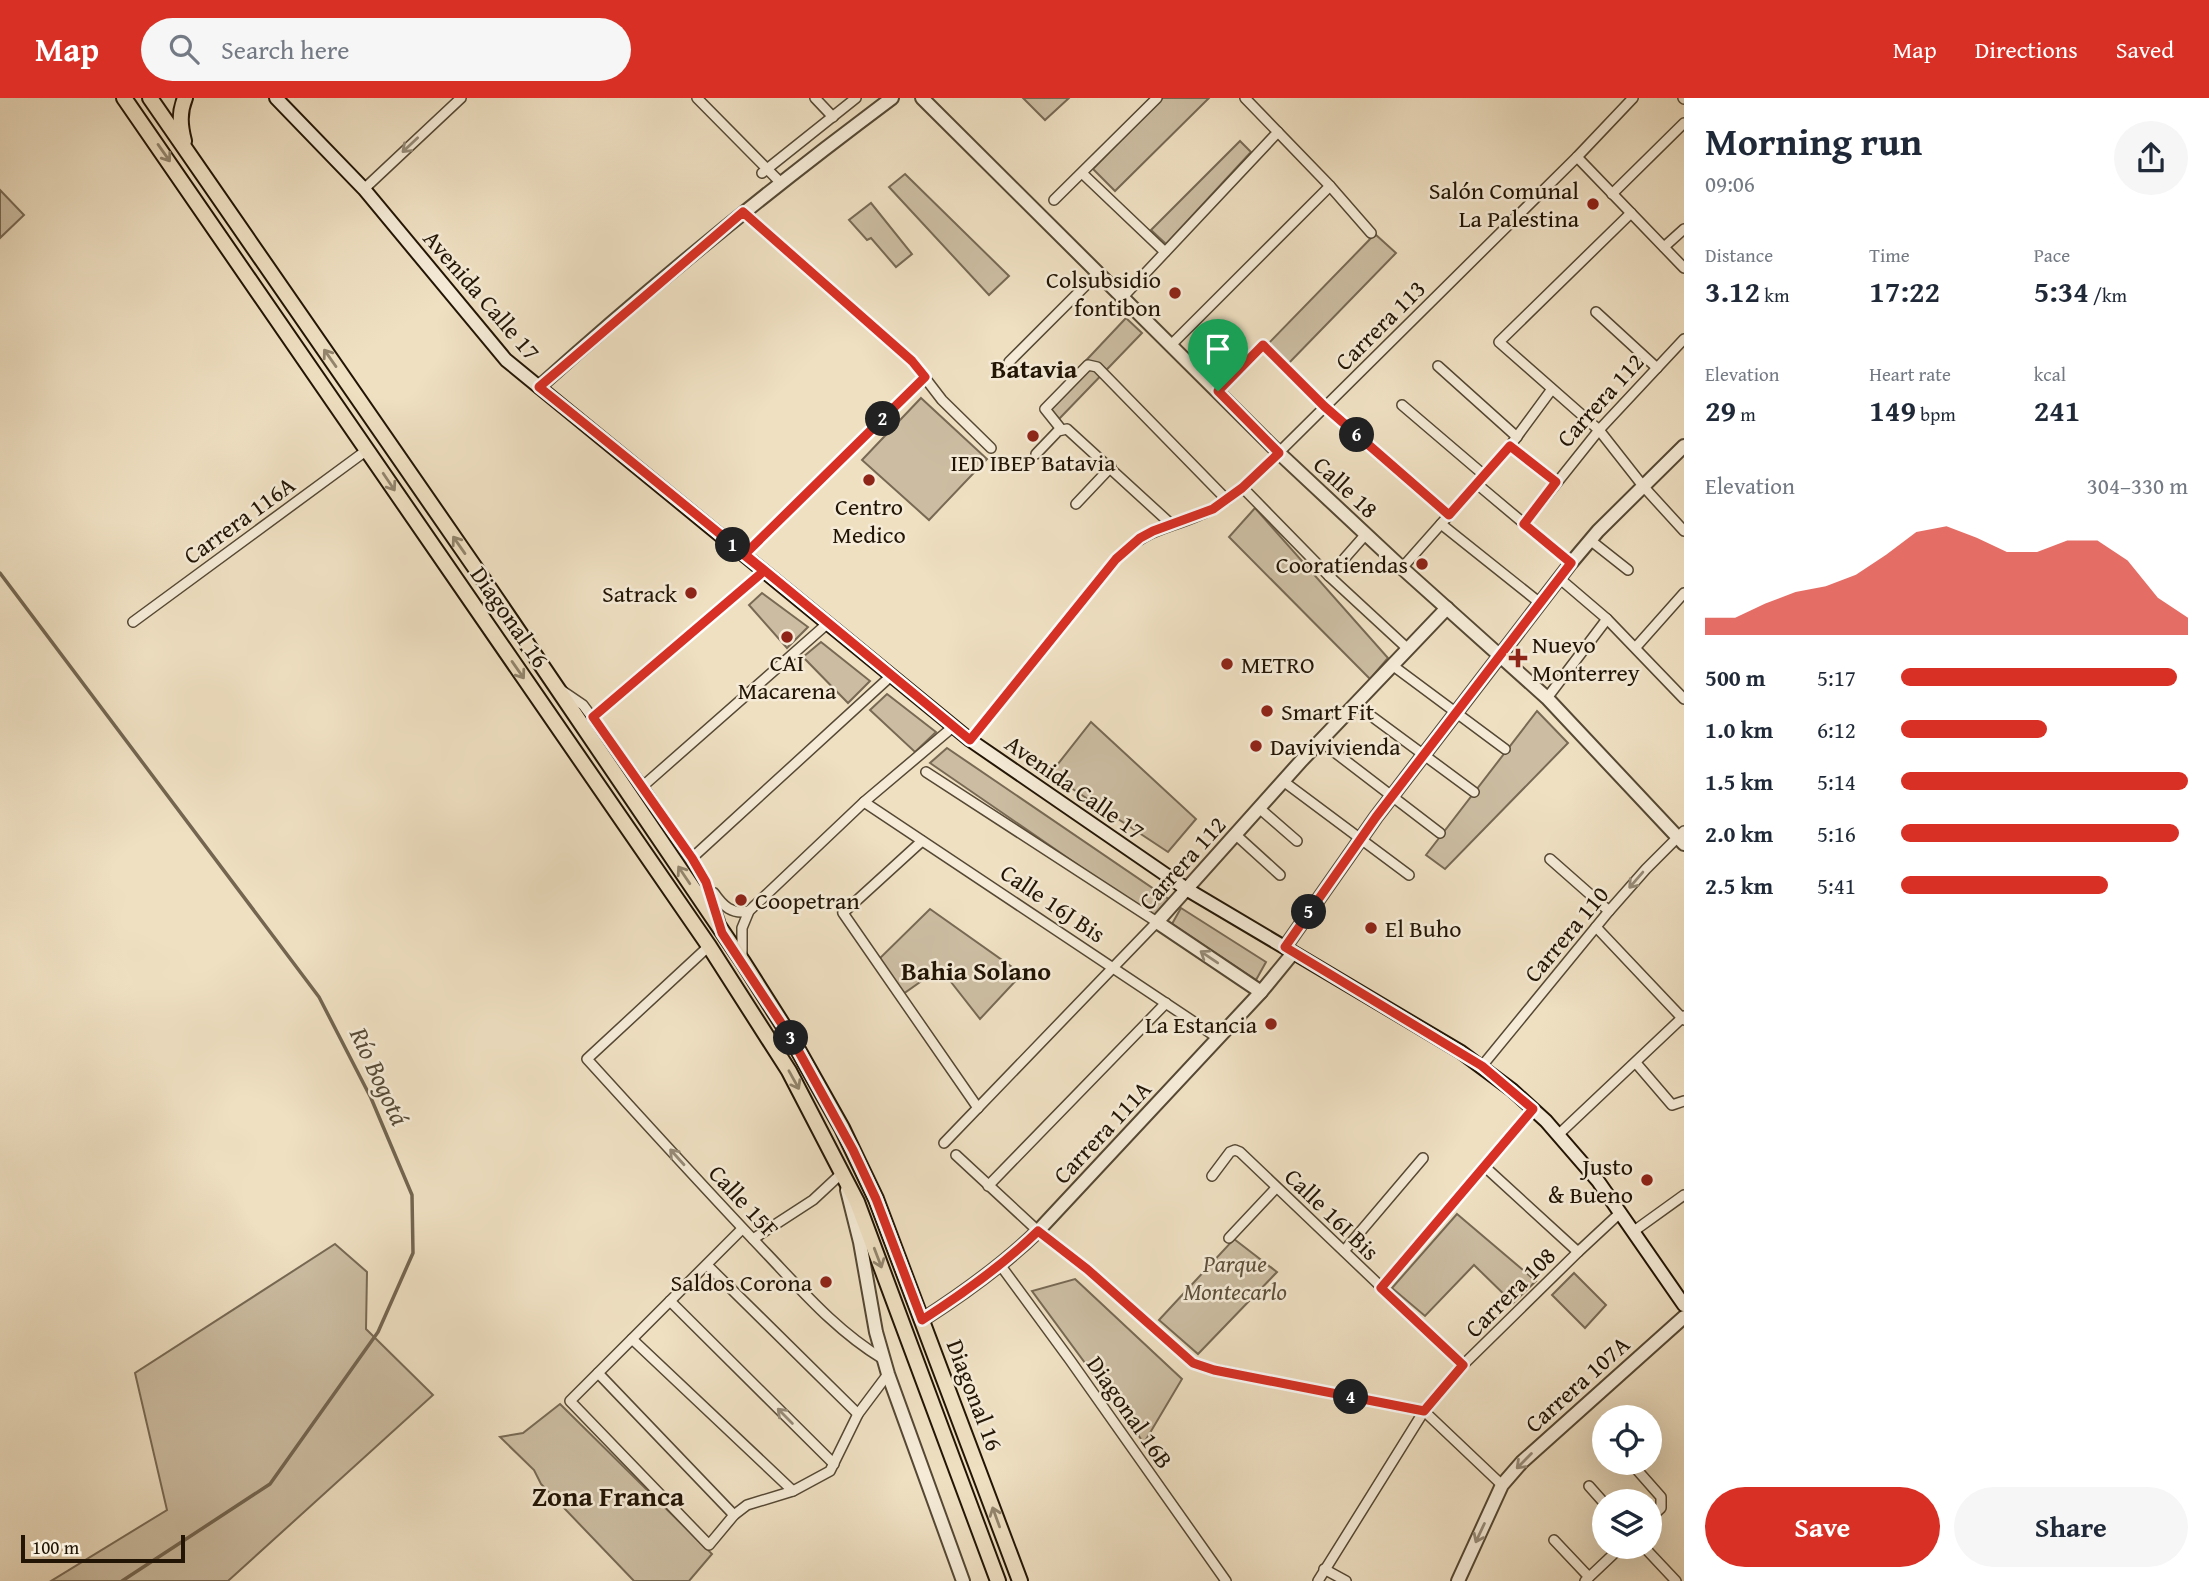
<!DOCTYPE html>
<html lang="en">
<head>
<meta charset="utf-8">
<style>
	:root { --surface:#fff; --page:#f6f6f7; --text:#1f2937; --muted:#747a83; --accent:#d93025 }
	body { margin:0; font-family:"Gentium Book Plus",serif; background:var(--page); color:var(--text); height:100vh; display:flex; flex-direction:column; font-size:26px; white-space:nowrap }
	* { box-sizing:border-box; margin:0 }
	p { font-size:23px; color:var(--muted) }
	.icon { flex:none; width:38px; height:38px; fill:none; stroke:currentColor; stroke-width:2; stroke-linecap:round; stroke-linejoin:round }
	.map { position:relative; flex:1; overflow:hidden }
	.drawer { display:flex; flex-direction:column; background:var(--surface); width:525px }
	.drawer>* { flex:none }
	.fabs { position:absolute; left:1592px; top:1307px; display:grid; gap:14px }
	.fabs a { display:grid; place-items:center; width:70px; height:70px; border-radius:50%; background:var(--surface); box-shadow:0 7px 28px #0002; font-size:35px }
	.scale { position:absolute; left:21px; bottom:18px; width:164px; box-sizing:border-box; padding-left:7px; border:4px solid #221505; border-top:0; font-size:19px; line-height:24px; white-space:nowrap; color:#221505; -webkit-text-stroke:5px #f5ebd7; paint-order:stroke }
	.pin { position:absolute; display:grid; place-items:center; width:60px; height:60px; color:#fff; margin:-72px -30px; border-radius:50% 50% 50% 0; rotate:-45deg; box-shadow:0 0 7px #0007 }
	.pin .icon { rotate:45deg }
	.km { position:absolute; width:35px; height:35px; margin:-18px; border-radius:50%; background:#222; color:#fff; font-size:19px; line-height:35px; text-align:center }
	.round { display:grid; place-items:center; flex:none; width:74px; height:74px; border-radius:37px; background:var(--page) }
	.headline { display:flex; align-items:center; justify-content:space-between; height:119px; padding:0 21px }
	h1 { font-size:38px; font-weight:700; line-height:52px }
	.metrics { display:grid; grid-template-columns:repeat(3,1fr); gap:10px; height:119px; padding:7px 21px }
	.metrics div { display:grid; align-content:center }
	.metrics b { font-size:30px; font-weight:700 }
	.metrics small { font-size:19px; font-weight:400 }
	.metrics p { font-size:19px }
	.chart { height:196px; padding:14px 21px }
	.chart p { display:flex; justify-content:space-between }
	.chart svg { width:100%; height:126px; margin-top:7px; fill:var(--accent); opacity:.7 }
	.button { display:flex; gap:14px; margin-top:auto; padding:14px 21px }
	.button a { flex:1; height:80px; border-radius:42px; background:var(--accent); color:#fff; font-size:28px; font-weight:700; line-height:80px; text-align:center }
	.button a+a { background:var(--page); color:var(--text) }
	ul { padding:0 21px; list-style:none; font-size:23px }
	li { display:grid; grid-template-columns:112px 84px 1fr; align-items:center; height:52px }
	li i { height:18px; border-radius:9px; background:var(--accent) }
	header { display:flex; align-items:center; gap:42px; box-sizing:border-box; height:98px; padding:0 35px; background:var(--accent); color:#fff }
	header strong { font-size:33px }
	nav { display:flex; gap:38px; margin-inline-start:auto; font-size:24px }
	.search { width:490px; height:63px; background:var(--page); display:flex; align-items:center; gap:18px; box-sizing:border-box; padding:0 24px; border-radius:38px; color:var(--muted); font-size:26px }
	main { display:flex; flex:1; min-height:0 }
	.map>svg:first-child { display:block }
	.green { fill:#ccbda2; stroke:#776954; stroke-width:2 }
	.lines { fill:none; stroke-linecap:round; stroke-linejoin:round }
	.stream { stroke:#736550; stroke-width:3.5 }
	.minor-casing { stroke:#554834; stroke-width:12 }
	.tertiary-casing { stroke:#554834; stroke-width:16 }
	.secondary-casing { stroke:#221505; stroke-width:16 }
	.primary-casing { stroke:#221505; stroke-width:18 }
	.minor { stroke:#f5ebd7; stroke-width:9 }
	.tertiary { stroke:#f5ebd7; stroke-width:12 }
	.secondary { stroke:#f5ebd7; stroke-width:12 }
	.primary { stroke:#efe0c2; stroke-width:14 }
	.oneway { stroke:#968b78 }
	.oneway2 { stroke:#93856d }
	.route-casing { stroke:#fff; stroke-width:14 }
	.route { stroke:#d93025; stroke-width:9 }
	.poi-dot { fill:#8f2418; stroke:#f5ebd7; stroke-width:2.5 }
	.labels { text-anchor:middle; dominant-baseline:central; stroke-width:5; stroke-linejoin:round; paint-order:stroke }
	.poi-label { font-size:24px; fill:#221505; stroke:#f5ebd7; text-anchor:end }
	.street-label { font-size:24px; fill:#221505; stroke:#f5ebd7 }
	.park-label { font-size:24px; font-style:italic; fill:#5e503c; stroke:#f5ebd7 }
	.neighbourhood-label { font-size:26px; font-weight:bold; fill:#221505; stroke:#f5ebd7 }
	.water-label { font-size:26px; font-style:italic; fill:#584b37; stroke:#f5ebd7 }
	.quarter-label { font-size:28px; font-weight:bold; fill:#221505; stroke:#f5ebd7 }
</style>
</head>
<body>
<header>
<strong>Map</strong>
<div class="search"><svg class="icon" aria-label="search" viewBox="0 0 24 24"><circle cx="10" cy="10" r="6"/><path d="M15 15l6 6"/></svg>Search here</div>
<nav><a>Map</a><a>Directions</a><a>Saved</a></nav>
</header>
<main>
<div class="map">
<svg width="1684" height="1483" viewBox="0 0 1684 1483">
	<rect width="100%" height="100%" fill="#efe0c2"/>
	<filter id="stains"><feTurbulence type="fractalNoise" baseFrequency=".00286" numOctaves="4"/><feColorMatrix values="0 0 0 0 .2 0 0 0 0 .09 0 0 0 0 .02 0 0 0 .5 -.17"/></filter>
	<radialGradient id="worn" r=".72"><stop offset=".6" stop-color="#630" stop-opacity="0"/><stop offset="1" stop-color="#630" stop-opacity=".3"/></radialGradient>
	<!-- green -->
	<g class="green">
		<path d="M1023 0H1069L1045 22Z"/>
		<path d="M1162 0H1209L1115 93 1093 71Z"/>
		<path d="M1240 43 1251 54 1166 146 1151 132Z"/>
		<path d="M905 76 1009 178 989 197 889 89Z"/>
		<path d="M0 92 24 117 0 140Z"/>
		<path d="M871 105 912 156 896 169 871 140 867 142 849 122Z"/>
		<path d="M1375 136 1396 155 1286 268 1267 247Z"/>
		<path d="M1126 220 1142 235 1059 321 1044 307Z"/>
		<path d="M921 300 987 361 929 422 862 362Z"/>
		<path d="M1255 410 1388 560 1370 581 1229 439Z"/>
		<path d="M762 495 808 529 787 550 749 507Z"/>
		<path d="M821 544 870 583 848 605 803 559Z"/>
		<path d="M887 596 936 634 915 654 870 612Z"/>
		<path d="M1537 613 1568 645 1445 771 1426 757Z"/>
		<path d="M1091 624 1196 721 1168 754 1050 676Z"/>
		<path d="M947 650 1170 802 1155 820 930 665Z"/>
		<path d="M1181 810 1266 864 1256 882 1172 826Z"/>
		<path d="M930 811 1022 876 980 921 940 870 903 896 878 862Z"/>
		<path d="M1457 1116 1536 1183 1513 1205 1474 1167 1425 1218 1392 1190Z"/>
		<path d="M1234 1141 1277 1174 1198 1256 1159 1222Z"/>
		<path d="M335 1146 367 1174 366 1231 433 1297 228 1483H51L167 1412 135 1275Z"/>
		<path d="M1574 1175 1606 1207 1585 1230 1552 1197Z"/>
		<path d="M1075 1181 1182 1281 1144 1345 1032 1193Z"/>
		<path d="M560 1306 712 1456 689 1483H634L541 1386 534 1372 500 1339 523 1335Z"/>
	</g>
	<g class="lines">
		<!-- stream -->
		<path class="stream" d="M0 475 319 899 371 1000 412 1097 413 1155 378 1234 270 1386 122 1483"/>
		<!-- minor casing -->
		<g class="minor-casing">
			<g id="minor">
				<path d="M697 0 780 84"/>
				<path d="M815 0 833 19"/>
				<path d="M1245 0 1330 88 1371 135"/>
				<path d="M1683 0 1684 1"/>
				<path d="M1577 59 1684 170"/>
				<path d="M762 75 856 0"/>
				<path d="M1083 76 1165 154"/>
				<path d="M364 91 461 0"/>
				<path d="M1612 96 1684 25"/>
				<path d="M1054 102 1157 0"/>
				<path d="M743 114 912 263 942 302 991 350"/>
				<path d="M1631 115 1499 244 1599 332 1643 388 1684 433"/>
				<path d="M1664 149 1684 131"/>
				<path d="M1123 199 1278 34"/>
				<path d="M1596 214 1657 270"/>
				<path d="M1171 247 1330 88"/>
				<path d="M1009 264 1098 175"/>
				<path d="M1438 268 1517 339"/>
				<path d="M1218 294 1263 247 1324 308 1449 417"/>
				<path d="M1402 307 1484 377"/>
				<path d="M1061 331 1045 311 1088 267 1097 269 1227 402"/>
				<path d="M1510 348 1557 384"/>
				<path d="M1036 356 1058 333 1067 331 1172 427"/>
				<path d="M1477 386 1571 465"/>
				<path d="M1243 390 1329 478 1408 551"/>
				<path d="M1076 406 1111 369"/>
				<path d="M1441 426 1540 505"/>
				<path d="M1524 426 1599 332 1684 241"/>
				<path d="M1590 442 1628 472"/>
				<path d="M744 457 925 279"/>
				<path d="M1402 470 1510 348 1552 291"/>
				<path d="M1329 478 1366 436"/>
				<path d="M1559 480 1607 521 1684 601"/>
				<path d="M133 524 367 352"/>
				<path d="M1636 549 1684 495"/>
				<path d="M1392 567 1505 651"/>
				<path d="M561 592 583 607 643 688 706 784 720 823"/>
				<path d="M1547 600 1607 521"/>
				<path d="M1355 606 1474 694"/>
				<path d="M593 619 764 473"/>
				<path d="M970 642 1116 461C1148 430 1163 433 1200 417 1216 411 1229 400 1243 390L1577 59 1633 0"/>
				<path d="M1320 643 1440 735"/>
				<path d="M926 674 1157 824 944 1045"/>
				<path d="M1283 683 1409 777"/>
				<path d="M643 688 828 525"/>
				<path d="M864 704 1218 940"/>
				<path d="M1259 710 1297 743"/>
				<path d="M1236 737 1280 777"/>
				<path d="M922 743 843 815 978 1010"/>
				<path d="M692 760 892 577"/>
				<path d="M1550 761 1609 813"/>
				<path d="M714 795C723 808 732 817 749 813"/>
				<path d="M1596 829 1684 922"/>
				<path d="M709 848 587 961C647 1027 707 1093 768 1157 804 1195 838 1234 883 1261"/>
				<path d="M742 859V830L749 813 864 704 954 628"/>
				<path d="M1636 965 1672 1007 1684 1003"/>
				<path d="M1482 968 1609 813 1646 771 1684 733"/>
				<path d="M1558 1037 1684 918"/>
				<path d="M956 1057 1038 1133 1087 1171 1193 1265 1215 1272 1424 1313 1502 1387"/>
				<path d="M1484 1068 1578 1154"/>
				<path d="M1212 1078 1230 1054 1235 1052 1240 1054 1463 1267"/>
				<path d="M988 1088 1166 905"/>
				<path d="M742 1131 570 1303 709 1447 734 1417 747 1407 793 1393 830 1373 858 1316 888 1276"/>
				<path d="M1634 1133 1684 1097"/>
				<path d="M1229 1140 1276 1090"/>
				<path d="M753 1141 813 1102 842 1075"/>
				<path d="M1344 1153 1423 1060"/>
				<path d="M707 1167 858 1316"/>
				<path d="M1001 1168 1070 1262 1226 1483"/>
				<path d="M1381 1190 1533 1011"/>
				<path d="M670 1203 834 1366"/>
				<path d="M632 1241 793 1393"/>
				<path d="M598 1275 734 1417"/>
				<path d="M1631 1365 1661 1399V1410L1650 1420"/>
				<path d="M1589 1388 1605 1406"/>
				<path d="M1554 1442 1589 1479"/>
				<path d="M1644 1449 1676 1483"/>
				<path d="M1324 1471 1346 1483"/>
				<path d="M1318 1483 1424 1313 1463 1267 1578 1154 1621 1114"/>
				<path d="M1585 1483 1621 1449"/>
			</g>
		</g>
		<!-- tertiary casing -->
		<g class="tertiary-casing">
			<g id="tertiary">
				<path d="M922 0 1279 355 1402 470 1547 600 1684 746"/>
				<path d="M539 289C652 187 770 91 892 0"/>
				<path d="M1285 849 1376 719 1571 465 1598 433 1684 348"/>
				<path d="M1261 894 1157 824 1302 662 1447 510"/>
				<path d="M847 1092 860 1144 876 1234 888 1276 963 1483"/>
				<path d="M922 1222C964 1195 1002 1168 1038 1133L1261 894 1293 855"/>
				<path d="M1458 1483 1502 1387 1522 1364 1684 1219"/>
			</g>
		</g>
		<!-- secondary casing -->
		<g class="secondary-casing">
			<path id="secondary" d="M276 0 364 91 506 262 970 642 1188 792 1461 954 1512 992 1546 1023 1598 1083 1684 1207"/>
		</g>
		<!-- primary casing -->
		<g class="primary-casing">
			<g id="primary">
				<path d="M124 0 709 848 789 973 857 1104 998 1483"/>
				<path d="M150 0 485 484 743 864 793 943 842 1030 876 1101 1020 1483"/>
				<path d="M184 43C180 27 179 15 185 0"/>
			</g>
		</g>
		<!-- minor -->
		<use href="#minor" class="minor"/>
		<!-- tertiary -->
		<use href="#tertiary" class="tertiary"/>
		<!-- secondary -->
		<use href="#secondary" class="secondary"/>
		<!-- primary -->
		<use href="#primary" class="primary"/>
	</g>
	<!-- one-way arrows -->
	<defs><path id="oneway-shaft" d="M-6 0H5M1.5-3L5.5 0L1.5 3" fill="none" stroke-width="1.6" stroke-linecap="round" stroke-linejoin="round" transform="scale(1.75)"/></defs>
	<g class="oneway">
		<use href="#oneway-shaft" transform="translate(410 47) rotate(137)"/>
		<use href="#oneway-shaft" transform="translate(1636 782) rotate(131)"/>
		<use href="#oneway-shaft" transform="translate(1209 859) rotate(-146)"/>
		<use href="#oneway-shaft" transform="translate(677 1059) rotate(-132)"/>
		<use href="#oneway-shaft" transform="translate(785 1318) rotate(-135)"/>
		<use href="#oneway-shaft" transform="translate(1524 1363) rotate(135)"/>
		<use href="#oneway-shaft" transform="translate(1480 1435) rotate(115)"/>
	</g>
	<g class="oneway2">
		<use href="#oneway-shaft" transform="translate(164 55) rotate(55)"/>
		<use href="#oneway-shaft" transform="translate(330 260) rotate(-125)"/>
		<use href="#oneway-shaft" transform="translate(389 384) rotate(56)"/>
		<use href="#oneway-shaft" transform="translate(459 447) rotate(-125)"/>
		<use href="#oneway-shaft" transform="translate(518 572) rotate(55)"/>
		<use href="#oneway-shaft" transform="translate(684 777) rotate(-124)"/>
		<use href="#oneway-shaft" transform="translate(794 982) rotate(61)"/>
		<use href="#oneway-shaft" transform="translate(878 1160) rotate(69)"/>
		<use href="#oneway-shaft" transform="translate(996 1419) rotate(-110)"/>
	</g>
	<g class="lines">
		<!-- route casing -->
		<g class="route-casing">
			<path id="route" d="M1218 293 1279 355 1242 390 1213 411 1153 433 1140 440 1116 461 970 642C827 524 684 405 539 289L743 114 912 263 925 279 744 457 764 473 593 619 692 760 706 784 722 835 793 943 853 1052 876 1101 922 1222C964 1195 1002 1168 1038 1133L1087 1171 1193 1265 1214 1272 1424 1313 1463 1267 1381 1190 1533 1011 1482 968 1285 849 1376 719 1571 465 1524 426 1556 384 1510 348 1449 417 1324 308 1263 247 1218 293"/>
		</g>
		<!-- route -->
		<use href="#route" class="route"/>
	</g>
	<!-- markers -->
	<g class="poi-dot">
		<circle cx="1593" cy="106" r="7"/>
		<circle cx="1175" cy="195" r="7"/>
		<circle cx="1033" cy="338" r="7"/>
		<circle cx="869" cy="382" r="7"/>
		<circle cx="1422" cy="466" r="7"/>
		<circle cx="691" cy="495" r="7"/>
		<circle cx="787" cy="539" r="7"/>
		<path d="M1514.5 549.5h7v7h7v7h-7v7h-7v-7h-7v-7h7z"/>
		<circle cx="1227" cy="566" r="7"/>
		<circle cx="1267" cy="613" r="7"/>
		<circle cx="1256" cy="648" r="7"/>
		<circle cx="741" cy="802" r="7"/>
		<circle cx="1371" cy="830" r="7"/>
		<circle cx="1271" cy="926" r="7"/>
		<circle cx="1647" cy="1082" r="7"/>
		<circle cx="826" cy="1184" r="7"/>
	</g>
	<g class="labels">
		<!-- poi labels -->
		<g class="poi-label">
			<text x="1579" y="92">Salón Comunal<tspan x="1579" dy="28">La Palestina</tspan></text>
			<text x="1161" y="181">Colsubsidio<tspan x="1161" dy="28">fontibon</tspan></text>
			<text x="1033" y="364" text-anchor="middle">IED IBEP Batavia</text>
			<text x="869" y="408" text-anchor="middle">Centro<tspan x="869" dy="28">Medico</tspan></text>
			<text x="1408" y="466">Cooratiendas</text>
			<text x="677" y="495">Satrack</text>
			<text x="1532" y="546" text-anchor="start">Nuevo<tspan x="1532" dy="28">Monterrey</tspan></text>
			<text x="787" y="564" text-anchor="middle">CAI<tspan x="787" dy="28">Macarena</tspan></text>
			<text x="1241" y="566" text-anchor="start">METRO</text>
			<text x="1281" y="613" text-anchor="start">Smart Fit</text>
			<text x="1270" y="648" text-anchor="start">Davivivienda</text>
			<text x="755" y="802" text-anchor="start">Coopetran</text>
			<text x="1385" y="830" text-anchor="start">El Buho</text>
			<text x="1257" y="926">La Estancia</text>
			<text x="1633" y="1068">Justo<tspan x="1633" dy="28">&amp; Bueno</tspan></text>
			<text x="812" y="1184">Saldos Corona</text>
		</g>
		<!-- street labels -->
		<g class="street-label">
			<text transform="translate(482 197) rotate(49)">Avenida Calle 17</text>
			<text transform="translate(1380 227) rotate(-45)">Carrera 113</text>
			<text transform="translate(1600 302) rotate(-48)">Carrera 112</text>
			<text transform="translate(1346 389) rotate(43)">Calle 18</text>
			<text transform="translate(239 422) rotate(-36)">Carrera 116A</text>
			<text transform="translate(510 519) rotate(55)">Diagonal 16</text>
			<text transform="translate(1075 689) rotate(35)">Avenida Calle 17</text>
			<text transform="translate(1182 765) rotate(-48)">Carrera 112</text>
			<text transform="translate(1053 805) rotate(34)">Calle 16J Bis</text>
			<text transform="translate(1566 836) rotate(-50)">Carrera 110</text>
			<text transform="translate(1102 1034) rotate(-47)">Carrera 111A</text>
			<text transform="translate(744 1103) rotate(47)">Calle 15F</text>
			<text transform="translate(1332 1116) rotate(44)">Calle 16I Bis</text>
			<text transform="translate(1510 1194) rotate(-45)">Carrera 108</text>
			<text transform="translate(1577 1286) rotate(-42)">Carrera 107A</text>
			<text transform="translate(975 1297) rotate(69)">Diagonal 16</text>
			<text transform="translate(1130 1314) rotate(55)">Diagonal 16B</text>
		</g>
		<!-- park labels -->
		<g class="park-label">
			<text x="1235" y="1165">Parque<tspan x="1235" dy="28">Montecarlo</tspan></text>
		</g>
		<!-- neighbourhood labels -->
		<g class="neighbourhood-label">
			<text x="1034" y="270">Batavia</text>
			<text x="976" y="872">Bahia Solano</text>
		</g>
		<!-- water labels -->
		<g class="water-label">
			<text transform="translate(380 978) rotate(65)">Río Bogotá</text>
		</g>
		<!-- quarter labels -->
		<g class="quarter-label">
			<text x="608" y="1397">Zona Franca</text>
		</g>
	</g>
	<rect width="100%" height="100%" filter="url(#stains)"/>
	<rect width="100%" height="100%" fill="url(#worn)"/>
</svg>
<div class="fabs">
<a><svg class="icon" aria-label="locate" viewBox="0 0 24 24"><circle cx="12" cy="12" r="6"/><path d="M12 2v4M12 18v4M2 12h4M18 12h4"/></svg></a>
<a><svg class="icon" aria-label="layers" viewBox="0 0 24 24"><path d="M12 4l9 5-9 5-9-5zM3 14l9 5 9-5"/></svg></a>
</div>
<div class="scale">100 m</div>
<div class="pin" style="left:1218px;top:293px;background:#1e9e55"><svg class="icon" aria-label="arrive" viewBox="0 0 24 24"><path d="M6 21V4h12l-3 4 3 4H6"/></svg></div>
<b class="km" style="left:733px;top:447px">1</b>
<b class="km" style="left:883px;top:321px">2</b>
<b class="km" style="left:791px;top:940px">3</b>
<b class="km" style="left:1351px;top:1299px">4</b>
<b class="km" style="left:1309px;top:814px">5</b>
<b class="km" style="left:1357px;top:337px">6</b>
</div>
<section class="drawer">
<div class="headline"><div><h1>Morning run</h1><p>09:06</p></div><a class="round"><svg class="icon" aria-label="share" viewBox="0 0 24 24"><path d="M12 15V3M7 8l5-5 5 5M5 13v7h14v-7"/></svg></a></div>
<div class="metrics">
<div><p>Distance</p><b>3.12<small> km</small></b></div>
<div><p>Time</p><b>17:22</b></div>
<div><p>Pace</p><b>5:34<small> /km</small></b></div>
</div>
<div class="metrics">
<div><p>Elevation</p><b>29<small> m</small></b></div>
<div><p>Heart rate</p><b>149<small> bpm</small></b></div>
<div><p>kcal</p><b>241</b></div>
</div>
<div class="chart"><p><span>Elevation</span>304–330 m</p>
<svg viewBox="0 0 160 44" preserveAspectRatio="none"><path d="M0 44V38L10 38L20 33L30 29L40 27L50 23L60 16L70 8L80 6L90 10L100 15L110 15L120 11L130 11L140 18L150 31L160 38V44z"/></svg>
</div>
<ul>
<li><b>500 m</b>5:17<i style="width:96%"></i></li>
<li><b>1.0 km</b>6:12<i style="width:51%"></i></li>
<li><b>1.5 km</b>5:14<i style="width:100%"></i></li>
<li><b>2.0 km</b>5:16<i style="width:97%"></i></li>
<li><b>2.5 km</b>5:41<i style="width:72%"></i></li>
</ul>
<div class="button"><a>Save</a><a>Share</a></div>
</section>
</main>
</body>
</html>
